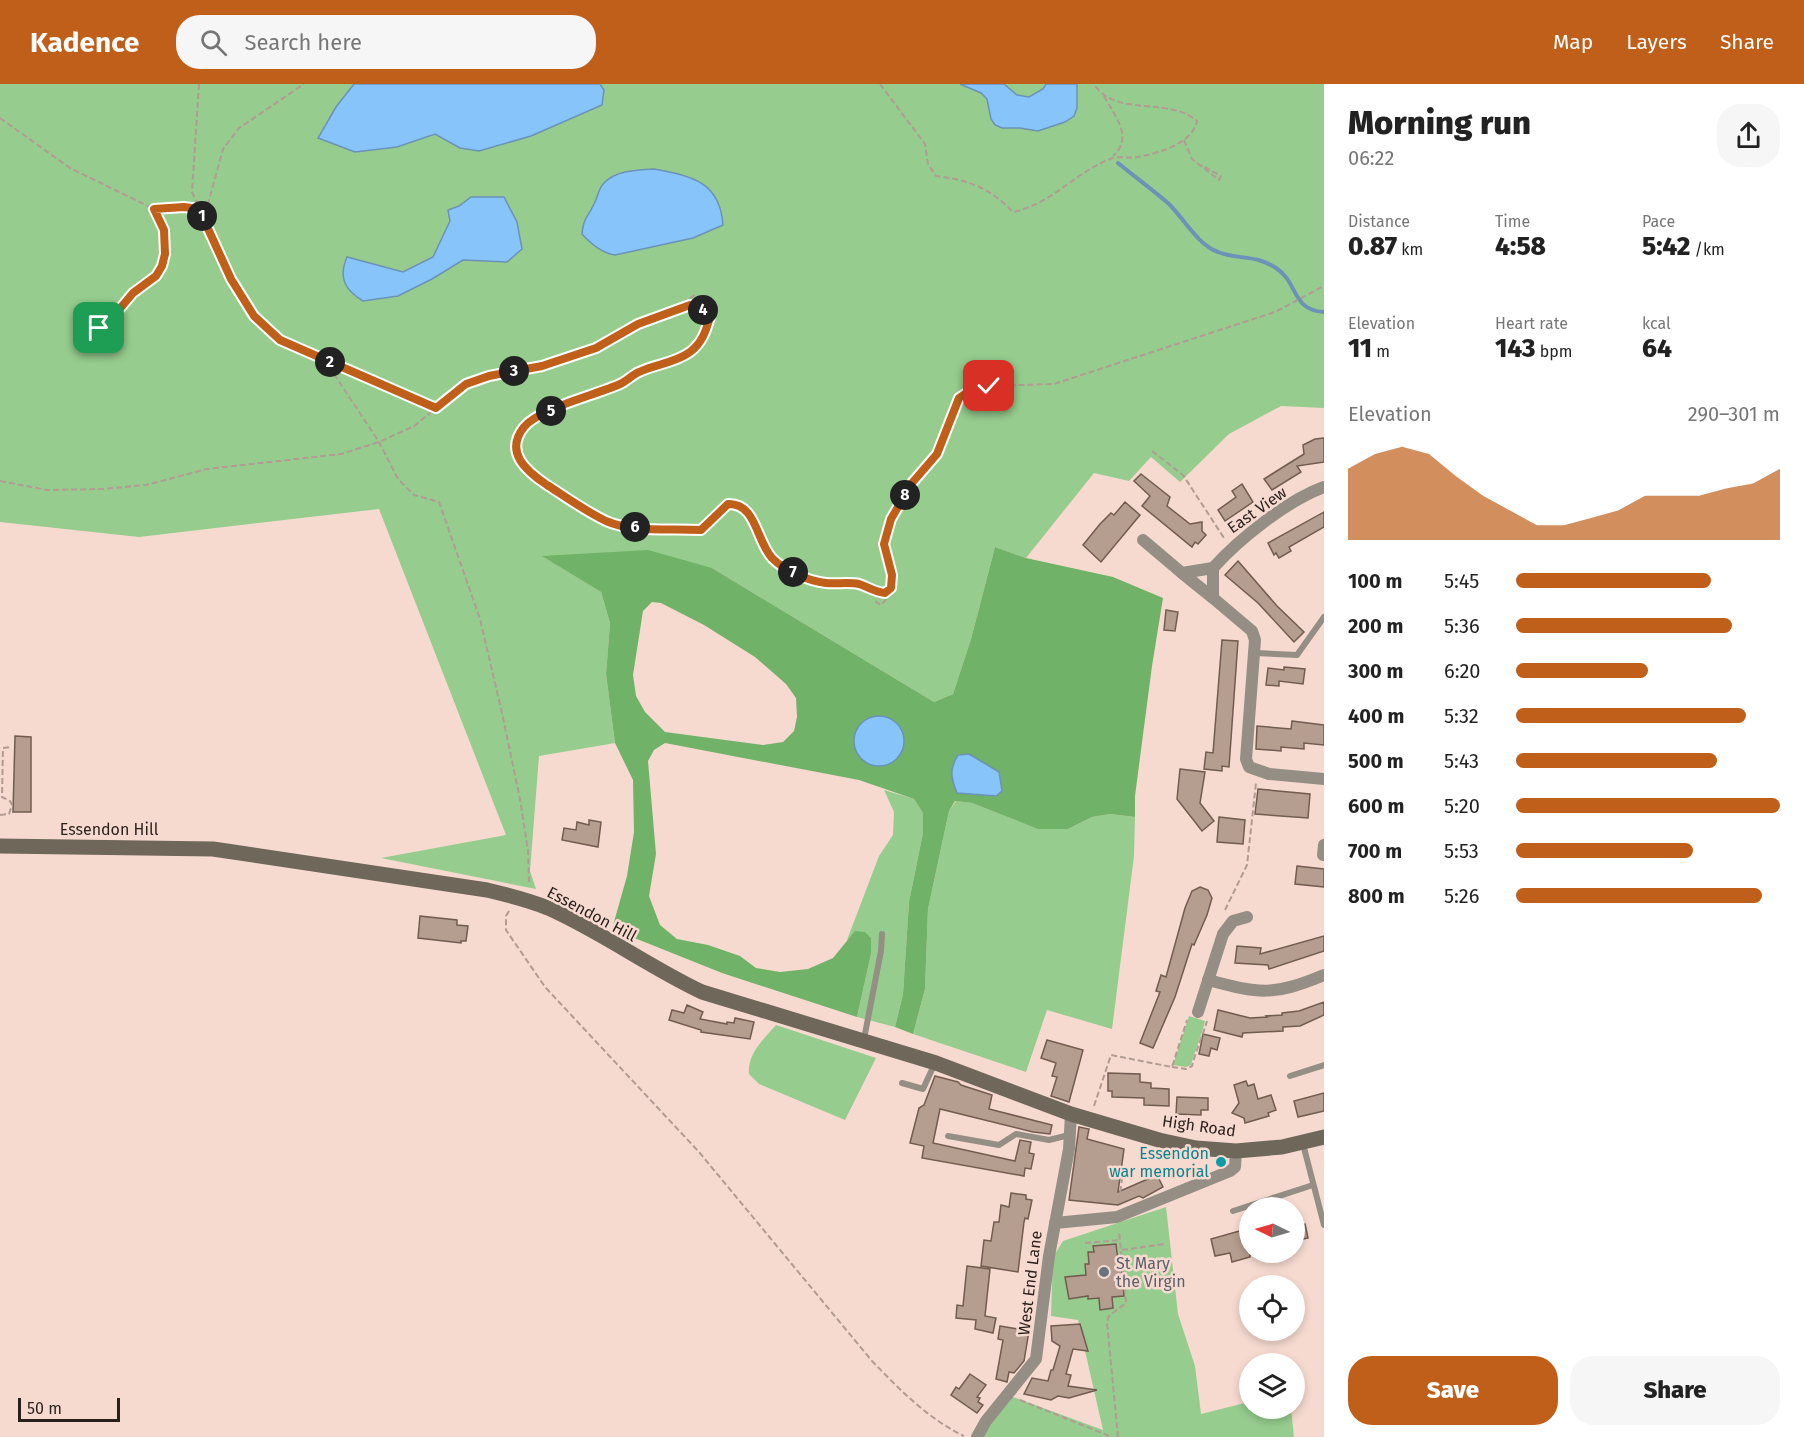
<!DOCTYPE html>
<html lang="en">
<head>
<meta charset="utf-8">
<style>
	:root { --surface:#fff; --page:#f6f6f6; --text:#222; --muted:#767676; --accent:#bf5f1a }
	body { margin:0; font-family:"Fira Sans",sans-serif; background:var(--page); color:var(--text); height:100vh; display:flex; flex-direction:column; font-size:22px; white-space:nowrap }
	* { box-sizing:border-box; margin:0 }
	p { font-size:20px; color:var(--muted) }
	.icon { flex:none; width:33px; height:33px; fill:none; stroke:currentColor; stroke-width:2; stroke-linecap:round; stroke-linejoin:round }
	.map { position:relative; flex:1; overflow:hidden }
	.drawer { display:flex; flex-direction:column; background:var(--surface); width:480px }
	.drawer>* { flex:none }
	.needle { width:39px; rotate:275deg }
	.buttons { position:absolute; left:1239px; top:1113px; display:grid; gap:12px }
	.buttons a { display:grid; place-items:center; width:66px; height:66px; border-radius:50%; background:var(--surface); box-shadow:0 3px 9px #0003; font-size:30px }
	.scale { position:absolute; left:18px; bottom:15px; width:102px; box-sizing:border-box; padding-left:6px; border:3px solid #291f1b; border-top:0; font-size:16px; line-height:21px; white-space:nowrap; color:#291f1b; -webkit-text-stroke:4px #f6dad0; paint-order:stroke }
	.pin { position:absolute; display:grid; place-items:center; width:51px; height:51px; color:#fff; margin:-26px; border-radius:12px; box-shadow:0 3px 9px #0006 }
	.km { position:absolute; width:30px; height:30px; margin:-15px; border-radius:50%; background:#222; color:#fff; font-size:16px; line-height:30px; text-align:center }
	.round { display:grid; place-items:center; flex:none; width:63px; height:63px; border-radius:24px; background:var(--page) }
	.summary { display:flex; align-items:center; justify-content:space-between; height:102px; padding:0 24px }
	h1 { font-size:33px; font-weight:800; line-height:45px }
	.stats { display:grid; grid-template-columns:repeat(3,1fr); gap:9px; height:102px; padding:6px 24px }
	.stats div { display:grid; align-content:center }
	.stats b { font-size:26px; font-weight:800 }
	.stats small { font-size:16px; font-weight:400 }
	.stats p { font-size:16px }
	.chart { height:168px; padding:12px 24px }
	.chart p { display:flex; justify-content:space-between }
	.chart svg { width:100%; height:108px; margin-top:6px; fill:var(--accent); opacity:.7 }
	.primary-button { display:flex; gap:12px; margin-top:auto; padding:12px 24px }
	.primary-button a { flex:1; height:69px; border-radius:24px; background:var(--accent); color:#fff; font-size:24px; font-weight:800; line-height:69px; text-align:center }
	.primary-button a+a { background:var(--page); color:var(--text) }
	ul { padding:0 24px; list-style:none; font-size:20px }
	li { display:grid; grid-template-columns:96px 72px 1fr; align-items:center; height:45px }
	li i { height:15px; border-radius:8px; background:var(--accent) }
	header { display:flex; align-items:center; gap:36px; box-sizing:border-box; height:84px; padding:0 30px; background:var(--accent); color:#fff }
	header strong { font-size:28px }
	nav { display:flex; gap:33px; margin-inline-start:auto; font-size:21px }
	.search { width:420px; height:54px; background:var(--page); display:flex; align-items:center; gap:15px; box-sizing:border-box; padding:0 21px; border-radius:24px; color:var(--muted); font-size:22px }
	main { display:flex; flex:1; min-height:0 }
	.map>svg:first-child { display:block }
	.green { fill:#96cd8e }
	.forest { fill:#70b267; fill-rule:evenodd }
	.water { fill:#87c4fa; stroke:#6b92b7; stroke-width:1.5 }
	.lines { fill:none; stroke-linecap:round; stroke-linejoin:round }
	.stream { stroke:#6b92b7; stroke-width:4 }
	.building { fill:#b59e8f; stroke:#715c4f; stroke-width:1.5 }
	.path { stroke:#b19b93; stroke-width:2; stroke-dasharray:6 3; stroke-linecap:butt }
	.service { stroke:#948e85; stroke-width:6 }
	.minor { stroke:#948e85; stroke-width:12 }
	.secondary { stroke:#6f6759; stroke-width:15 }
	.route-casing { stroke:#fff; stroke-width:12 }
	.route { stroke:#bf5f1a; stroke-width:8 }
	.culture-dot { fill:#0f9aa8; stroke:#f6dad0; stroke-width:2 }
	.worship-dot { fill:#6b7280; stroke:#f6dad0; stroke-width:2 }
	.labels { text-anchor:middle; dominant-baseline:central; stroke-width:5; stroke-linejoin:round; paint-order:stroke }
	.street-label { font-size:16px; fill:#291f1b; stroke:#f6dad0 }
	.culture-label { font-size:16px; fill:#0d838f; stroke:#f6dad0; text-anchor:end }
	.worship-label { font-size:16px; fill:#5b616d; stroke:#f6dad0; text-anchor:start }
</style>
</head>
<body>
<header>
<strong>Kadence</strong>
<div class="search"><svg class="icon" aria-label="search" viewBox="0 0 24 24"><circle cx="10" cy="10" r="6"/><path d="M15 15l6 6"/></svg>Search here</div>
<nav><a>Map</a><a>Layers</a><a>Share</a></nav>
</header>
<main>
<div class="map">
<svg width="1324" height="1353" viewBox="0 0 1324 1353">
	<rect width="100%" height="100%" fill="#f6dad0"/>
	<!-- green -->
	<g class="green">
		<path d="M0 0H1324V324L1281 322 1229 350 1180 398 1151 373 1129 397 1094 389 1026 474 995 463 971 555 953 610 934 618 712 484 543 472 601 508 610 539 606 590 615 659 539 672 530 787 536 805 381 774 506 751 379 425 139 453 0 438Z"/>
		<path d="M884 706 914 715 923 729V749L909 818 903 910 895 943 857 933 871 870V854L847 856 879 772 893 751 894 728Z"/>
		<path d="M956 717 972 719 1039 745H1068L1092 733 1110 730 1135 733 1134 772 1112 945 1047 926 1026 988 913 950 925 905 928 825 949 727Z"/>
		<path d="M1189 932 1205 937C1202 951 1195 966 1191 981L1186 983 1173 981Z"/>
		<path d="M776 941 876 974 845 1036 759 1000 749 990C747 970 764 955 776 941Z"/>
		<path d="M1166 1123 1178 1230 1195 1282 1201 1330 1249 1318 1250 1324 1291 1325 1294 1353H983L990 1340 1013 1313 1103 1346 1078 1236 1051 1232 1053 1173 1063 1157Z"/>
	</g>
	<!-- forest -->
	<path class="forest" d="M995 463 1026 474 1113 493 1163 514 1152 582 1135 712V733L1110 730 1092 733 1068 745H1038L972 719 955 717 949 727 928 825 925 905 913 950 895 943 903 910 909 818 923 749V729L914 715 859 696 665 659 654 666 648 677 656 770 649 812 660 841 677 855 708 861 740 872 756 884 780 888 808 885 833 874 855 847 865 848 871 854V870L857 933 722 889 612 845 627 792 634 748 633 696 615 659 606 590 610 539 601 508 542 472 648 466 712 484 934 618 953 610 971 555ZM652 518 661 519 704 541 755 573 786 600 796 614 797 633 794 647 783 658 763 661 665 648 645 628 636 612 633 591 643 527Z"/>
	<!-- water -->
	<g class="water">
		<path d="M354 0H600L604 6 602 21 531 52 479 67 460 64 435 50 397 63 355 68 318 54 336 23Z"/>
		<path d="M960 0H1004L1017 11 1029 13 1043 5 1046 0H1077V24L1074 32 1065 38 1038 47 1020 44H1002L995 41 991 35 987 15 981 9Z"/>
		<path d="M654 85C691 92 720 97 723 141L693 154 615 171C601 169 591 160 582 150 584 132 587 135 594 120 598 113 598 105 604 99 616 86 638 86 654 85Z"/>
		<path d="M471 113H504L517 138 522 165 507 178 463 176 432 195 398 212 363 217C345 206 338 194 347 173L403 188 433 173 450 137 448 126 459 122Z"/>
		<circle cx="879" cy="657" r="25"/>
		<path d="M969 670 999 688 1002 707 996 712 957 709C951 694 949 685 958 671Z"/>
	</g>
	<g class="lines">
		<!-- stream -->
		<path class="stream" d="M1118 79C1135 93 1153 106 1169 120 1184 135 1198 161 1218 168 1238 176 1255 170 1276 184 1299 199 1291 226 1324 228"/>
	</g>
	<!-- building -->
	<g class="building">
		<path d="M1324 354V378L1297 382 1301 388 1272 406 1264 395 1304 370 1303 361 1315 355Z"/>
		<path d="M1141 390 1170 413 1167 422 1190 440 1202 438V447L1206 451 1198 460 1195 458 1192 463 1142 422 1150 412 1134 397Z"/>
		<path d="M1242 400 1253 418 1225 437 1218 426 1236 413 1232 407Z"/>
		<path d="M1125 418 1140 431 1101 478 1083 461 1100 440 1111 429 1114 431Z"/>
		<path d="M1324 428V443L1289 463 1291 467 1279 474 1276 469 1274 471 1268 459Z"/>
		<path d="M1238 477 1277 522 1304 548 1294 558 1258 519 1225 491Z"/>
		<path d="M1166 526 1178 528 1175 547 1164 546Z"/>
		<path d="M1222 556 1238 557 1229 683 1222 682V687L1204 685 1206 668 1213 669Z"/>
		<path d="M1284 583 1305 585 1303 600 1279 597V602L1266 601 1268 584 1284 586Z"/>
		<path d="M1292 637 1324 641V661L1304 659V665L1281 663V667L1256 665 1257 642 1291 645Z"/>
		<path d="M15 652 31 653V728H13Z"/>
		<path d="M1180 685 1205 688 1200 719 1214 737 1202 747 1177 715Z"/>
		<path d="M1258 705 1310 710 1308 734 1255 730Z"/>
		<path d="M1219 733 1245 736 1243 760 1217 758Z"/>
		<path d="M589 736 601 738 598 763 562 756 564 744 576 746 577 738 589 741Z"/>
		<path d="M1297 782 1324 785V803L1295 800Z"/>
		<path d="M1200 803 1208 806 1212 814 1207 831 1194 861 1192 860 1175 913 1153 964 1140 959 1160 908 1156 907 1161 891 1166 893 1185 824 1192 807Z"/>
		<path d="M420 832 457 836V841L468 842 466 857H461V859L418 854Z"/>
		<path d="M1324 852V867L1269 885 1268 881 1235 879 1237 862 1261 864 1260 870Z"/>
		<path d="M1324 918V931L1300 942 1283 943V947L1243 949 1242 953 1214 946 1218 926 1250 934 1267 933 1266 932 1282 931V929L1299 927Z"/>
		<path d="M687 921 703 928 700 935 727 940V938L734 939 735 934 754 938 750 955 701 948V946L669 936 672 926 684 929Z"/>
		<path d="M1203 950 1220 954 1217 966 1211 964 1209 972 1199 970Z"/>
		<path d="M1047 956 1083 966 1069 1018 1051 1012 1057 993 1052 992 1056 979 1041 974Z"/>
		<path d="M1108 989 1140 990V998L1151 999V1004L1169 1005V1022L1144 1021V1014L1112 1013V1007H1108Z"/>
		<path d="M935 992 958 998 961 1001 992 1011 989 1025 1052 1041 1050 1050 1033 1048 940 1025 933 1059 1015 1077 1020 1056 1031 1058 1029 1069 1034 1070 1031 1085 1025 1084 1024 1092 922 1074 924 1062 910 1059 919 1024 924 1021Z"/>
		<path d="M1246 997 1248 1002 1254 1000 1258 1015 1271 1011 1276 1026 1268 1029 1269 1032 1245 1039 1244 1034 1232 1029 1239 1019 1234 1001Z"/>
		<path d="M1324 1009V1027L1298 1033 1294 1017Z"/>
		<path d="M1177 1013 1208 1014V1026H1201V1031L1176 1030Z"/>
		<path d="M1079 1043 1089 1045 1087 1055 1124 1065 1118 1108 1157 1091 1163 1103 1143 1114 1139 1112 1118 1121 1069 1116Z"/>
		<path d="M1011 1109 1026 1111V1115L1032 1116 1028 1135 1025 1134 1024 1138 1018 1188 981 1182 984 1156 991 1157 994 1138H999L1001 1121 1009 1123Z"/>
		<path d="M1305 1140 1308 1154 1294 1157V1142Z"/>
		<path d="M1250 1144V1173L1232 1178 1230 1169 1215 1172 1211 1155Z"/>
		<path d="M1116 1160 1118 1177H1121L1124 1212 1112 1213 1113 1224 1100 1226 1099 1214 1088 1215V1212L1069 1215 1065 1193 1086 1191 1085 1180H1089L1088 1168H1094L1093 1162Z"/>
		<path d="M967 1182 990 1185 985 1232 996 1234 993 1249 975 1245 976 1236 956 1234 957 1221 963 1222Z"/>
		<path d="M1080 1240 1088 1267 1073 1265 1066 1290 1071 1291 1068 1302 1097 1306 1069 1314 1058 1312 1051 1316 1024 1310 1032 1294 1048 1297 1051 1286H1053L1060 1262 1052 1257 1051 1242Z"/>
		<path d="M1000 1242 1029 1247 1024 1277 1014 1289 1009 1288 1007 1298 996 1295 1003 1256 998 1255Z"/>
		<path d="M970 1290 986 1301 977 1313 980 1314 978 1318 983 1321 977 1329 951 1311 956 1303 959 1305Z"/>
	</g>
	<g class="lines">
		<!-- path -->
		<g class="path">
			<path d="M199 0 192 108 231 195 254 232 280 257 436 323"/>
			<path d="M880 0 925 60 928 80 936 92C969 96 990 104 1013 128 1051 120 1075 89 1110 75 1118 71 1129 75 1138 73 1159 69 1192 60 1197 37 1169 12 1115 34 1094 0"/>
			<path d="M1104 12C1115 33 1134 53 1113 72"/>
			<path d="M0 34 70 84 154 125 184 123 199 125 208 120 223 65 239 44 304 0"/>
			<path d="M1184 56 1192 75 1219 96 1221 92 1201 81"/>
			<path d="M690 221 687 216 695 211 702 225"/>
			<path d="M112 234 102 245 99 244 98 240 112 234 133 209 156 192 162 182 165 170 164 146 154 125"/>
			<path d="M324 275 379 358 398 395 414 411 439 418 480 535 502 629 520 715 528 767 529 799"/>
			<path d="M1152 367 1183 391 1224 454"/>
			<path d="M0 397 47 406 102 405 146 401 207 385 341 370 379 358 414 342 466 300 489 292 542 282 596 264 638 240 690 221 703 225 710 233C706 247 702 259 690 268 675 279 656 280 639 288 625 295 613 303 598 308 556 325 468 351 547 401 566 413 585 427 606 436 633 449 671 444 701 445L728 420C756 419 756 456 772 474 785 487 808 497 826 499 837 500 849 498 859 500 868 503 875 508 885 509L891 504 892 491 884 460 891 435 912 399 937 370 959 314 971 306 989 302 1054 300 1275 228 1324 202"/>
			<path d="M881 509 876 518 881 521 890 511 887 510"/>
			<path d="M0 731 9 730 12 721 10 717 2 713 3 664 11 663"/>
			<path d="M1225 826 1247 781 1256 699"/>
			<path d="M509 827 506 832V846L545 903 699 1068 872 1277C900 1306 927 1334 964 1352"/>
			<path d="M1172 983 1186 985 1192 982C1196 966 1203 951 1207 937"/>
			<path d="M1094 1022 1111 971 1172 983 1187 936"/>
			<path d="M1119 1117 1123 1088"/>
			<path d="M1085 1159 1120 1156"/>
			<path d="M1122 1166 1164 1160"/>
			<path d="M1020 1316 1112 1353"/>
			<path d="M1118 1353 1107 1238 1109 1232 1126 1219 1119 1147"/>
		</g>
		<!-- service -->
		<g class="service">
			<path d="M1256 569 1297 571 1324 533"/>
			<path d="M864 955 881 867 882 850"/>
			<path d="M1290 992 1324 981"/>
			<path d="M902 999 923 1005 935 979"/>
			<path d="M948 1052 999 1061 1016 1050 1049 1056 1069 1051"/>
			<path d="M1303 1060 1324 1141"/>
			<path d="M1233 1127 1313 1101"/>
		</g>
		<!-- minor -->
		<g class="minor">
			<path d="M1143 456 1182 489 1213 484"/>
			<path d="M1213 484V514L1252 547 1255 556 1246 675 1249 683 1269 690 1324 695"/>
			<path d="M1213 484C1239 455 1288 416 1324 403"/>
			<path d="M1182 489 1213 514"/>
			<path d="M1323 771 1324 761"/>
			<path d="M1208 896C1261 910 1273 912 1324 891"/>
			<path d="M1198 928 1223 850 1233 837 1247 833"/>
			<path d="M1055 1139 1117 1133 1230 1087 1235 1083 1236 1067"/>
			<path d="M977 1353 986 1337 1036 1275 1049 1172 1069 1065 1071 1030"/>
		</g>
		<!-- secondary -->
		<path class="secondary" d="M0 762 213 765 487 806C508 811 528 816 548 824 602 848 649 883 702 908L936 979 1071 1030 1159 1056 1196 1064 1236 1067 1282 1063 1324 1053"/>
	</g>
	<g class="lines">
		<!-- route casing -->
		<g class="route-casing">
			<path id="route" d="M99 244 98 240 112 234 133 209 156 192 162 182 165 170 164 146 154 125 184 123 199 125 231 195 254 232 280 256 436 324 466 300 489 292 542 282 596 264 638 240 690 221 703 225 710 233C706 247 702 259 690 268 675 279 656 280 639 288 632 291 627 297 620 300 596 311 540 324 524 343 504 368 526 387 547 401 566 413 585 427 606 437 633 449 671 444 701 446L728 420C756 419 756 456 772 474 785 487 808 497 826 499 837 500 849 498 859 500 868 503 875 508 885 509L891 504 892 491 884 460 891 435 912 399 937 370 959 314 971 306 989 302"/>
		</g>
		<!-- route -->
		<use href="#route" class="route"/>
	</g>
	<!-- markers -->
	<circle class="culture-dot" cx="1221" cy="1078" r="6"/>
	<circle class="worship-dot" cx="1104" cy="1188" r="6"/>
	<g class="labels">
		<!-- street labels -->
		<g class="street-label">
			<text transform="translate(1257 426) rotate(-35)">East View</text>
			<text x="109" y="745">Essendon Hill</text>
			<text transform="translate(592 830) rotate(28)">Essendon Hill</text>
			<text transform="translate(1199 1042) rotate(8)">High Road</text>
			<text transform="translate(1030 1199) rotate(-83)">West End Lane</text>
		</g>
		<!-- culture labels -->
		<g class="culture-label">
			<text x="1209" y="1069">Essendon<tspan x="1209" dy="18">war memorial</tspan></text>
		</g>
		<!-- worship labels -->
		<g class="worship-label">
			<text x="1116" y="1179">St Mary<tspan x="1116" dy="18">the Virgin</tspan></text>
		</g>
	</g>
</svg>
<div class="buttons">
<a><svg class="needle" viewBox="-14 -14 28 28"><path d="M0-13l5 13h-10z" fill="#e53935"/><path d="M0 13l5-13h-10z" fill="#767676"/></svg></a>
<a><svg class="icon" aria-label="locate" viewBox="0 0 24 24"><circle cx="12" cy="12" r="6"/><path d="M12 2v4M12 18v4M2 12h4M18 12h4"/></svg></a>
<a><svg class="icon" aria-label="layers" viewBox="0 0 24 24"><path d="M12 4l9 5-9 5-9-5zM3 14l9 5 9-5"/></svg></a>
</div>
<div class="scale">50 m</div>
<div class="pin" style="left:99px;top:244px;background:#1e9e55"><svg class="icon" aria-label="arrive" viewBox="0 0 24 24"><path d="M6 21V4h12l-3 4 3 4H6"/></svg></div>
<div class="pin" style="left:989px;top:302px;background:#d93025"><svg class="icon" aria-label="check" viewBox="0 0 24 24"><path d="M5 12l5 5 9-10"/></svg></div>
<b class="km" style="left:202px;top:132px">1</b>
<b class="km" style="left:330px;top:278px">2</b>
<b class="km" style="left:514px;top:287px">3</b>
<b class="km" style="left:703px;top:226px">4</b>
<b class="km" style="left:551px;top:327px">5</b>
<b class="km" style="left:635px;top:443px">6</b>
<b class="km" style="left:793px;top:488px">7</b>
<b class="km" style="left:905px;top:411px">8</b>
</div>
<section class="drawer">
<div class="summary"><div><h1>Morning run</h1><p>06:22</p></div><a class="round"><svg class="icon" aria-label="share" viewBox="0 0 24 24"><path d="M12 15V3M7 8l5-5 5 5M5 13v7h14v-7"/></svg></a></div>
<div class="stats">
<div><p>Distance</p><b>0.87<small> km</small></b></div>
<div><p>Time</p><b>4:58</b></div>
<div><p>Pace</p><b>5:42<small> /km</small></b></div>
</div>
<div class="stats">
<div><p>Elevation</p><b>11<small> m</small></b></div>
<div><p>Heart rate</p><b>143<small> bpm</small></b></div>
<div><p>kcal</p><b>64</b></div>
</div>
<div class="chart"><p><span>Elevation</span>290–301 m</p>
<svg viewBox="0 0 160 44" preserveAspectRatio="none"><path d="M0 44V15L10 9L20 6L30 9L40 18L50 26L60 32L70 38L80 38L90 35L100 32L110 26L120 26L130 26L140 23L150 21L160 15V44z"/></svg>
</div>
<ul>
<li><b>100 m</b>5:45<i style="width:74%"></i></li>
<li><b>200 m</b>5:36<i style="width:82%"></i></li>
<li><b>300 m</b>6:20<i style="width:50%"></i></li>
<li><b>400 m</b>5:32<i style="width:87%"></i></li>
<li><b>500 m</b>5:43<i style="width:76%"></i></li>
<li><b>600 m</b>5:20<i style="width:100%"></i></li>
<li><b>700 m</b>5:53<i style="width:67%"></i></li>
<li><b>800 m</b>5:26<i style="width:93%"></i></li>
</ul>
<div class="primary-button"><a>Save</a><a>Share</a></div>
</section>
</main>
</body>
</html>
